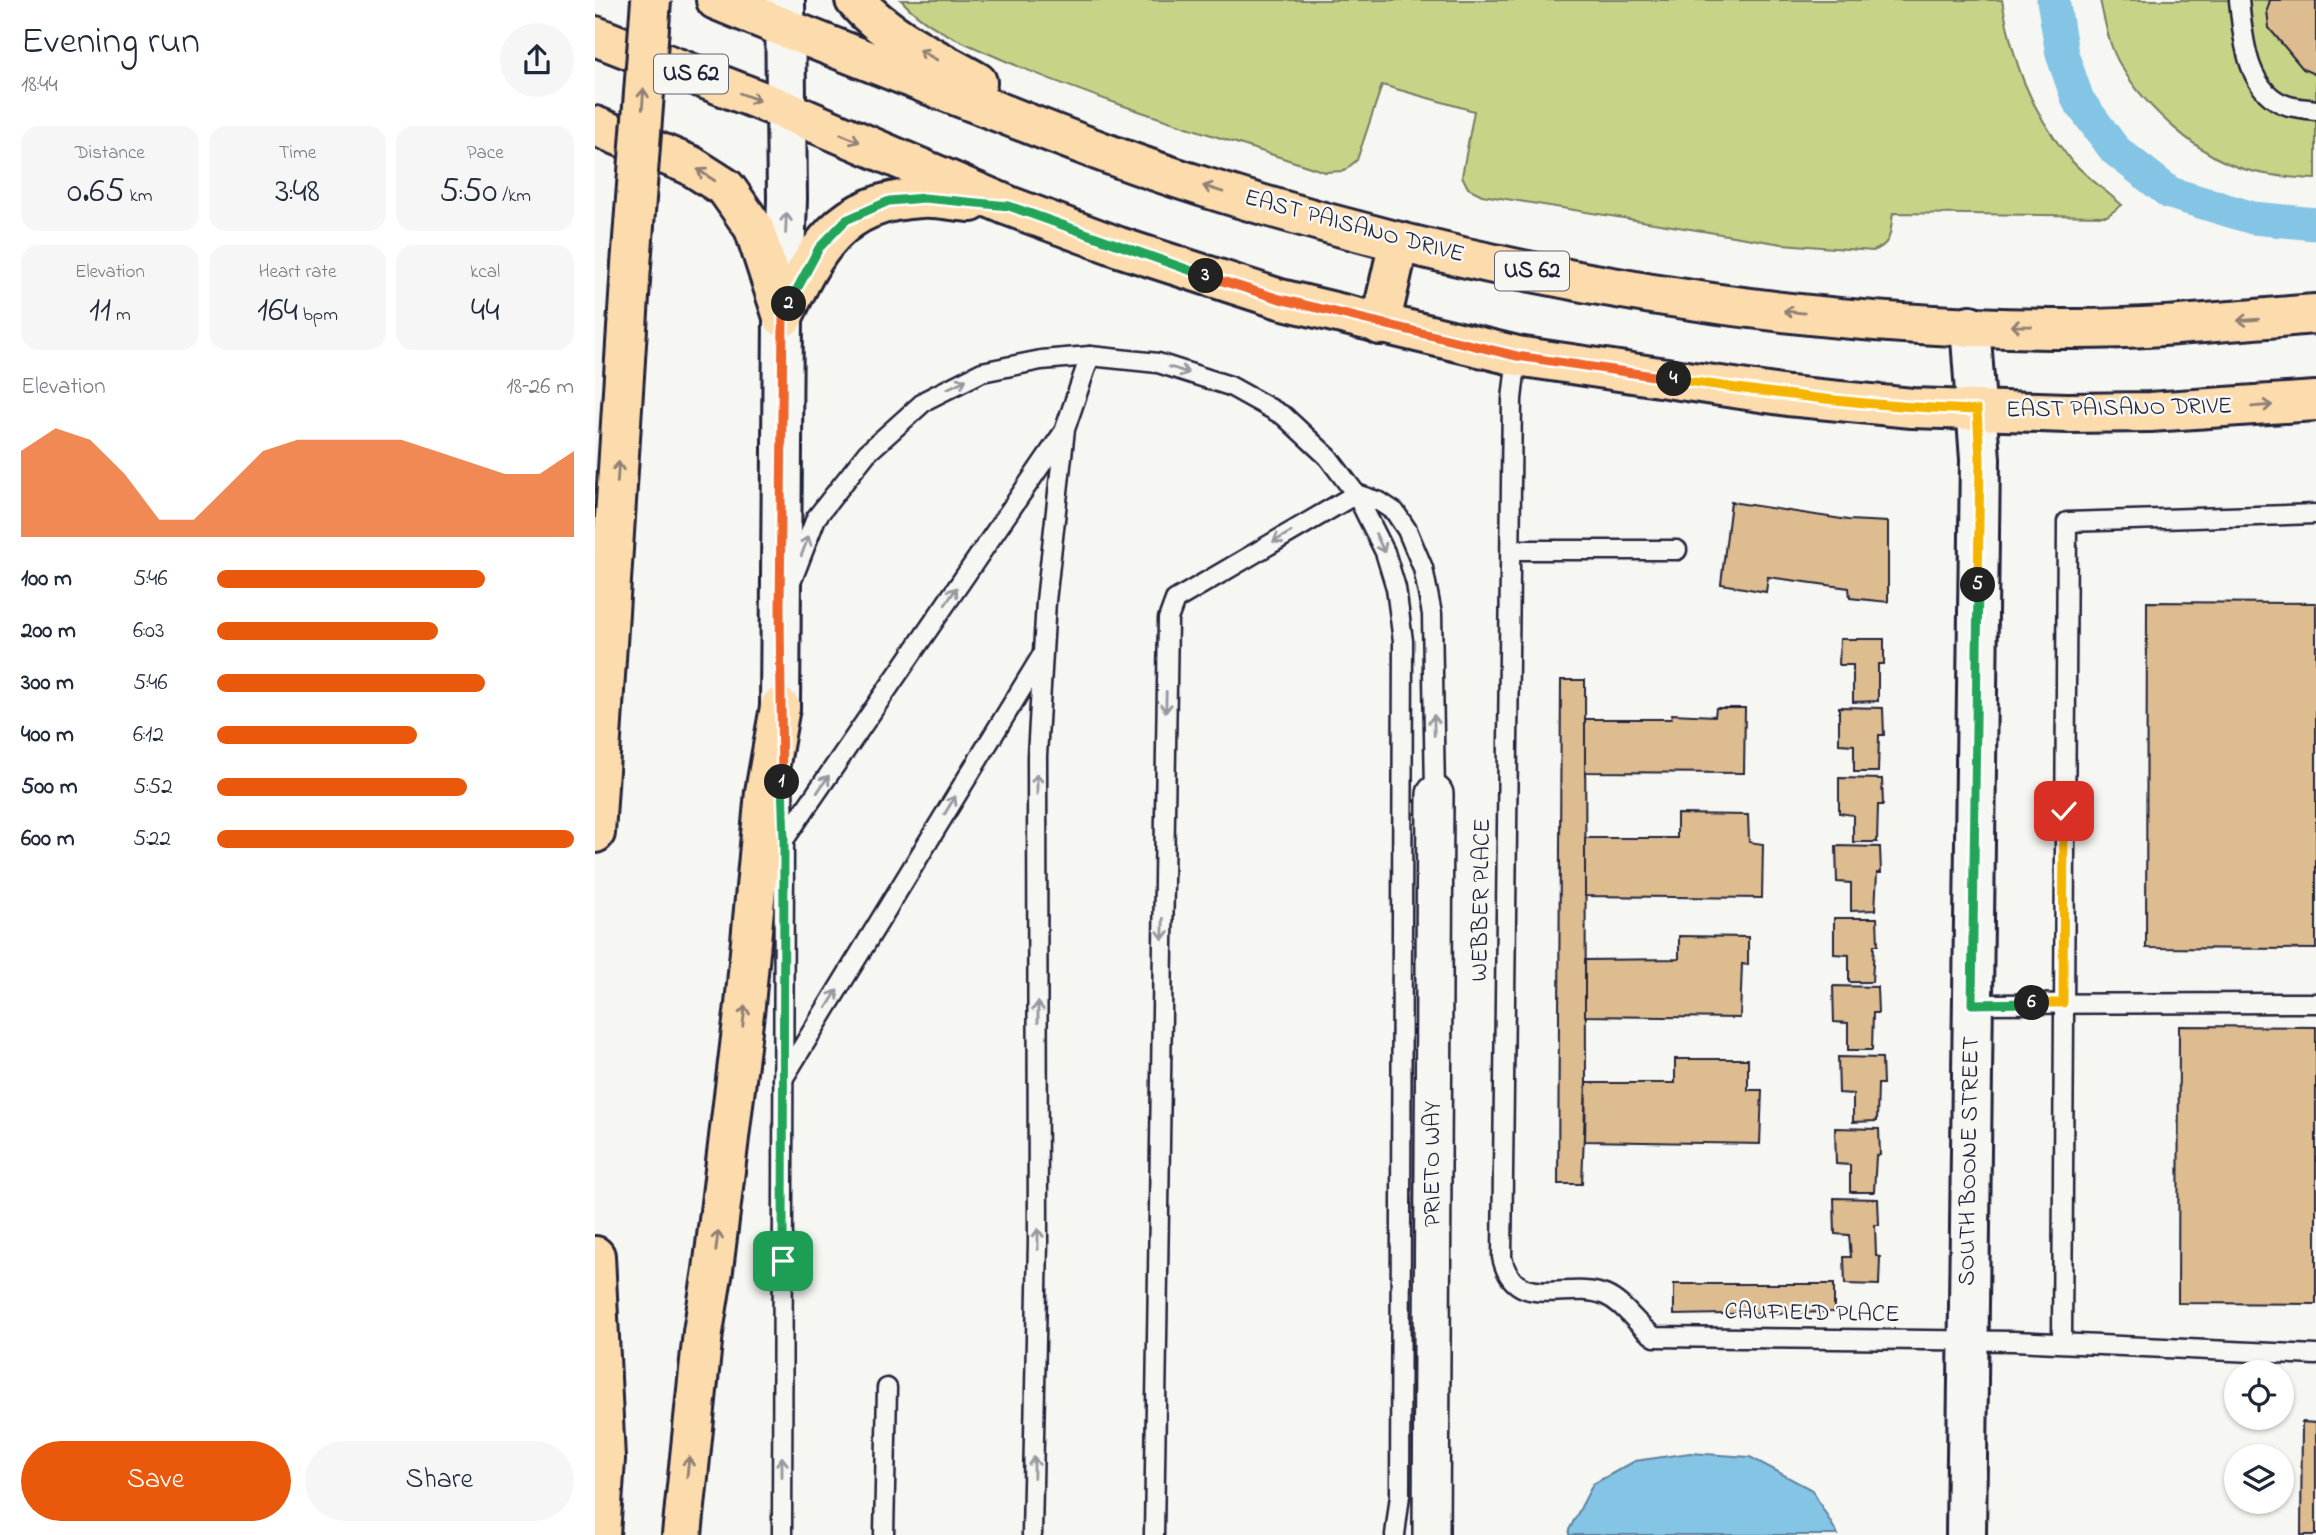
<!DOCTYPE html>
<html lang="en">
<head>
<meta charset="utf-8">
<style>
	:root { --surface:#fff; --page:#f6f6f7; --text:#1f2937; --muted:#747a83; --accent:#ea580c }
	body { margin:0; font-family:"Indie Flower",sans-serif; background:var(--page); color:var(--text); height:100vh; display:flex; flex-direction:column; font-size:26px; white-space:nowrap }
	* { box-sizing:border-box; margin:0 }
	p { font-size:23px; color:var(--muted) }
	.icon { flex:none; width:38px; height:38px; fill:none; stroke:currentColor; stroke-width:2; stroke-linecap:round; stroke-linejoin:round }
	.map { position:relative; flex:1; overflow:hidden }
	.side { display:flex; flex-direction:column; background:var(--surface); width:595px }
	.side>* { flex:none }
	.buttons { position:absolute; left:1629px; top:1360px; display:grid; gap:14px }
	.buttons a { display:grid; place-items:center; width:70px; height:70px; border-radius:50%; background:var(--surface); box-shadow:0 2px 5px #0004; font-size:35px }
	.pin { position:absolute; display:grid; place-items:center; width:60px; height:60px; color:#fff; margin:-30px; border-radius:14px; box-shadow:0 4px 10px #0006 }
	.km { position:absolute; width:35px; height:35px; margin:-18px; border-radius:50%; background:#222; color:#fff; font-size:19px; line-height:35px; text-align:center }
	.round { display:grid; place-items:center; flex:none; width:74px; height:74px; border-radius:37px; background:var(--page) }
	.summary { display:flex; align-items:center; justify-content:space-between; height:119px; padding:0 21px }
	h1 { font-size:38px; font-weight:600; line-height:52px }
	.stats { display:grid; grid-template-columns:repeat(3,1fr); gap:10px; height:119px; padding:7px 21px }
	.stats div { display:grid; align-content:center; border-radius:18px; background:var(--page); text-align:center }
	.stats b { font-size:35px; font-weight:600 }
	.stats small { font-size:19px; font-weight:400 }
	.stats p { font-size:19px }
	.chart { height:196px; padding:14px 21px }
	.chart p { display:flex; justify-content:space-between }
	.chart svg { width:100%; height:126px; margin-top:7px; fill:var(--accent); opacity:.7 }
	.cta { display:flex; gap:14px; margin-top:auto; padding:14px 21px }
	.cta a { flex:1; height:80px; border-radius:42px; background:var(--accent); color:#fff; font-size:28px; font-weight:600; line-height:80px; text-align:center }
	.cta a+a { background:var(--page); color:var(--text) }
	ul { padding:0 21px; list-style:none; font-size:23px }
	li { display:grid; grid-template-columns:112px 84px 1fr; align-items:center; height:52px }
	li i { height:18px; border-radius:9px; background:var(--accent) }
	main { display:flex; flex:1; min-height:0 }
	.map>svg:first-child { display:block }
	.green { fill:#c7d487; stroke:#747b61; stroke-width:2 }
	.water { fill:#84c4e4; stroke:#5d83a0; stroke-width:2 }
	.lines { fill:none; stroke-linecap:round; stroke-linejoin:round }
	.canal { stroke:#84c4e4; stroke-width:33 }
	.building { fill:#ddbc8f; stroke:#22223b; stroke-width:2 }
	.service-casing { stroke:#22223b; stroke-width:23 }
	.minor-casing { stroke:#22223b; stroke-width:40 }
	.tertiary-casing { stroke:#22223b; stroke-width:44 }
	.secondary-casing { stroke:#22223b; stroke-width:44 }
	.primary-casing { stroke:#22223b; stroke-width:44 }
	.motorway-casing { stroke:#22223b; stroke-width:44 }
	.service { stroke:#f6f6f2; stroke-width:18 }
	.minor { stroke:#f6f6f2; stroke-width:35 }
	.tertiary { stroke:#f6f6f2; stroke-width:38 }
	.secondary { stroke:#f6f6f2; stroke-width:38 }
	.primary { stroke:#fcdcac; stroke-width:38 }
	.motorway { stroke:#fcdcac; stroke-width:38 }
	.motorway-bridge-casing { stroke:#22223b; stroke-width:44; stroke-linecap:butt }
	.motorway-bridge { stroke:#fcdcac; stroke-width:38 }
	.oneway { stroke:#8f7f74 }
	.oneway2 { stroke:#9797a0 }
	.split-1-casing { stroke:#fff; stroke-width:14 }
	.split-2-casing { stroke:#fff; stroke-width:14 }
	.split-3-casing { stroke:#fff; stroke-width:14 }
	.split-4-casing { stroke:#fff; stroke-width:14 }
	.split-5-casing { stroke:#fff; stroke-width:14 }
	.split-6-casing { stroke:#fff; stroke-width:14 }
	.split-7-casing { stroke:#fff; stroke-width:14 }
	.split-1 { stroke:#22a559; stroke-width:9 }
	.split-2 { stroke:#f0652b; stroke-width:9 }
	.split-3 { stroke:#22a559; stroke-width:9 }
	.split-4 { stroke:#f0652b; stroke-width:9 }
	.split-5 { stroke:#f5b400; stroke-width:9 }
	.split-6 { stroke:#22a559; stroke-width:9 }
	.split-7 { stroke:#f5b400; stroke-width:9 }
	.labels { text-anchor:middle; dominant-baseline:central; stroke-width:5; stroke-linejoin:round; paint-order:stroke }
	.shield { fill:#f6f6f2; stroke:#626272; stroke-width:2 }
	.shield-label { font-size:23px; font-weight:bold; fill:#22223b }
	.street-label { font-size:24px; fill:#22223b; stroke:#f6f6f2 }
</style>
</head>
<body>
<main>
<section class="side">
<div class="summary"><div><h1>Evening run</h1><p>18:44</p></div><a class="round"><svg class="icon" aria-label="share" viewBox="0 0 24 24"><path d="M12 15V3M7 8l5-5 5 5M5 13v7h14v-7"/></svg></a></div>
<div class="stats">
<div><p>Distance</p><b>0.65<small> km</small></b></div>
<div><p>Time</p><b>3:48</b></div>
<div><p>Pace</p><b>5:50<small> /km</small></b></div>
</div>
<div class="stats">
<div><p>Elevation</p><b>11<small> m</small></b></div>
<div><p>Heart rate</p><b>164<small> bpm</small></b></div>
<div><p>kcal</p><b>44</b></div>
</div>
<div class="chart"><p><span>Elevation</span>18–26 m</p>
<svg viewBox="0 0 160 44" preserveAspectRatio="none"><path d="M0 44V14L10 6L20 10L30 22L40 38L50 38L60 26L70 14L80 10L90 10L100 10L110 10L120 14L130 18L140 22L150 22L160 14V44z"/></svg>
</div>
<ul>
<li><b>100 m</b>5:46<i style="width:75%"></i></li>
<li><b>200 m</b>6:03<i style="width:62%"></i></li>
<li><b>300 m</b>5:46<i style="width:75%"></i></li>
<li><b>400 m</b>6:12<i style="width:56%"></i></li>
<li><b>500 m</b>5:52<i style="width:70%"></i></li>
<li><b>600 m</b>5:22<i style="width:100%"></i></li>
</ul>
<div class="cta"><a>Save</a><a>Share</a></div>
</section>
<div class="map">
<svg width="1721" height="1535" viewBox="0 0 1721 1535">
	<rect width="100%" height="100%" fill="#f6f6f2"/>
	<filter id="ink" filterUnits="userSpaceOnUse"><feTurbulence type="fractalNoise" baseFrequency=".0143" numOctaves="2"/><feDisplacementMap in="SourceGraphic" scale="14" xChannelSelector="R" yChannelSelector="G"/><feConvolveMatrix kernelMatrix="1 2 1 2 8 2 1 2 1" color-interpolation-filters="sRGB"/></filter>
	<g filter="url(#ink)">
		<!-- green -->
		<g class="green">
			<path d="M306 0H1407C1418 62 1434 108 1474 158 1489 175 1510 190 1527 205L1512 216 1298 213C1295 231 1298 244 1278 251L1187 244 887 195 873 188 867 176 879 111 787 85 762 160 749 171 730 172C622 136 511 104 406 59 370 43 333 30 306 0Z"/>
			<path d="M1505 0H1721V179C1698 178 1674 176 1652 170 1605 158 1550 107 1526 66 1514 47 1510 22 1505 0Z"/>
		</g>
		<!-- water -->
		<path class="water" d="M1095 1453 1155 1457 1217 1490 1243 1535H974V1530L998 1484 1040 1461Z"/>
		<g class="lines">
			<!-- canal -->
			<path class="canal" d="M1458 0 1467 54 1483 100 1520 150 1575 193 1658 218 1721 224"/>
		</g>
		<!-- building -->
		<g class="building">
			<path d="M1675 0H1721V75L1708 69 1674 28 1672 10Z"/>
			<path d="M1136 502 1253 520 1293 522V602L1255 598 1254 588 1173 577 1171 592 1126 584Z"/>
			<path d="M1552 602 1721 603V949L1551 948Z"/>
			<path d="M1245 639H1289V664H1283V701L1258 702V665H1244Z"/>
			<path d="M966 680H990L991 1083 987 1184H963Z"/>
			<path d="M1244 707 1288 708 1289 735H1284L1283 772H1259V745L1244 744Z"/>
			<path d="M1121 708H1150L1149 773 990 772V719H1076L1077 714 1120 716Z"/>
			<path d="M1244 778 1287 779 1288 805H1283L1282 842H1258V815L1244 813Z"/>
			<path d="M1082 814 1153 815 1154 842 1168 844 1167 898 990 896V838H1082Z"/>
			<path d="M1241 846 1285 847 1286 873H1282L1280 910 1256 911V883L1242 882Z"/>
			<path d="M1239 918H1282L1283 945H1279L1277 982H1254V955L1239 954Z"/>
			<path d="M1084 936 1153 937V965L1147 964 1145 1018 990 1016V960L1084 959Z"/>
			<path d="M1238 986 1282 987 1283 1013H1278L1277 1050H1253V1023L1239 1022Z"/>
			<path d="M1584 1026 1721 1027V1304L1583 1303Z"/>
			<path d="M1243 1057 1287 1058 1288 1084H1283L1282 1121 1258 1122V1094L1244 1093Z"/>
			<path d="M1080 1059H1153V1090H1167L1165 1144 990 1141 991 1083H1080Z"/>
			<path d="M1240 1128 1284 1129 1285 1155 1281 1156 1279 1192H1255V1165L1241 1164Z"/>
			<path d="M1239 1198 1283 1199 1284 1225H1280L1281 1256 1285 1257 1284 1285 1250 1284 1249 1257H1256L1254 1235 1240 1234Z"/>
			<path d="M1079 1284H1239V1312L1079 1315Z"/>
			<path d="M1707 1422 1721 1423V1535H1706Z"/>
		</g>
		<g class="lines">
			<!-- service casing -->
			<g class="service-casing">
				<g id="service">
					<path d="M1644 0C1648 36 1651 94 1694 106 1703 108 1712 109 1721 110"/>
					<path d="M922 356 917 399 907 1257C919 1314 973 1280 1010 1295 1031 1304 1041 1326 1060 1337L1419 1341 1721 1355"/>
					<path d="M916 550H1082"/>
					<path d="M197 580 221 518 272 453 331 400 387 372 446 360 495 356 563 363 635 386 689 416 733 457 761 494 790 552 801 588 808 641 805 1495 800 1535"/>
					<path d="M189 840 468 433"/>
					<path d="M1377 1004 1721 1003"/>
					<path d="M188 1079 446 657"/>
					<path d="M1467 1342 1472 522 1721 514"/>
					<path d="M187 1535 189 840 188 783"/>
					<path d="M289 1535 292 1388"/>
					<path d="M437 1535 443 1241 442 756 451 601 470 429 495 356"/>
					<path d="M559 1535 573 619 580 600 761 494 785 502 800 512 812 530 828 568 837 614 840 794"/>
				</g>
			</g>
			<!-- minor casing -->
			<g class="minor-casing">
				<path id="minor" d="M836 1535 840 794"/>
			</g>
			<!-- tertiary casing -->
			<g class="tertiary-casing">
				<path id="tertiary" d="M1371 1535 1385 459 1375 325"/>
			</g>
			<!-- secondary casing -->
			<g class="secondary-casing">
				<path id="secondary" d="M185 707 188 317 192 199 190 0"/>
			</g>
			<!-- primary casing -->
			<g class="primary-casing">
				<g id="primary">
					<path d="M121 0C208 36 296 70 383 104 458 133 532 163 609 187 890 275 1186 329 1481 329 1561 329 1641 320 1721 314"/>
					<path d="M260 0C292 37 340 58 382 82"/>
					<path d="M0 36 192 111 414 206 524 247 685 299 922 356 1193 396 1317 408 1472 413 1555 412 1721 401"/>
					<path d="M188 317C220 250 244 201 327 198 343 197 360 201 376 202"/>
					<path d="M785 325 804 242"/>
				</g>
			</g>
			<!-- motorway casing -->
			<g class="motorway-casing">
				<g id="motorway">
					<path d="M0 126 95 165 131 188 159 228 188 317"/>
					<path d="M0 833 36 265"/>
					<path d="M0 1256 10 1459 5 1535"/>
					<path d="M87 1535 108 1332 118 1270 150 1005 170 792 185 707"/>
				</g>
			</g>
			<!-- service -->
			<use href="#service" class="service"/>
			<!-- minor -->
			<use href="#minor" class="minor"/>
			<!-- tertiary -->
			<use href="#tertiary" class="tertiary"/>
			<!-- secondary -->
			<use href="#secondary" class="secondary"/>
			<!-- primary -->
			<use href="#primary" class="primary"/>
			<!-- motorway -->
			<use href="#motorway" class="motorway"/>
			<!-- motorway-bridge casing -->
			<g class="motorway-bridge-casing">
				<path id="motorway-bridge" d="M36 265 56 0"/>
			</g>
			<!-- motorway-bridge -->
			<use href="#motorway-bridge" class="motorway-bridge"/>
		</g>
		<!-- one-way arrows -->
		<defs><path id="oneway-shaft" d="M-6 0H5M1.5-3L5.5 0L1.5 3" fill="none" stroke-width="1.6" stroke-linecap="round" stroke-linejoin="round" transform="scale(1.75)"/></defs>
		<g class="oneway">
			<use href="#oneway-shaft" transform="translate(333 55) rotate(-151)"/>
			<use href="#oneway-shaft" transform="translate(155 97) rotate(21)"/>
			<use href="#oneway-shaft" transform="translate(48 99) rotate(-86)"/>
			<use href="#oneway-shaft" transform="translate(255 138) rotate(23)"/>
			<use href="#oneway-shaft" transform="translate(111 175) rotate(-147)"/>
			<use href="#oneway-shaft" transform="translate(618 189) rotate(-163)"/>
			<use href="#oneway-shaft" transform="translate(1199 312) rotate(-174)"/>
			<use href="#oneway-shaft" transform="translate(1653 320) rotate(176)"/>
			<use href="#oneway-shaft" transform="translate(1426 326) rotate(-179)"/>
			<use href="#oneway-shaft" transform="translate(1667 406) rotate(-5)"/>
			<use href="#oneway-shaft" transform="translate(23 472) rotate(-86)"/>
			<use href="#oneway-shaft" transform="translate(149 1016) rotate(-83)"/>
			<use href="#oneway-shaft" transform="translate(122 1241) rotate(-83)"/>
			<use href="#oneway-shaft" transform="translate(93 1467) rotate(-84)"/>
		</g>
		<g class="oneway2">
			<use href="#oneway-shaft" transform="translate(191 223) rotate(-88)"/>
			<use href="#oneway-shaft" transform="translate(584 370) rotate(18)"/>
			<use href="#oneway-shaft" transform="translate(362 384) rotate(-26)"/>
			<use href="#oneway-shaft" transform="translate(687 537) rotate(150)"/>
			<use href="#oneway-shaft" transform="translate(785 543) rotate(65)"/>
			<use href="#oneway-shaft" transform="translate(210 546) rotate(-69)"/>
			<use href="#oneway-shaft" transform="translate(356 596) rotate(-56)"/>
			<use href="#oneway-shaft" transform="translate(571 702) rotate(91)"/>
			<use href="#oneway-shaft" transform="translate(839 725) rotate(-91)"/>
			<use href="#oneway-shaft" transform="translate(228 784) rotate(-56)"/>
			<use href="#oneway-shaft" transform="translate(442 784) rotate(-90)"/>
			<use href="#oneway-shaft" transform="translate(355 805) rotate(-59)"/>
			<use href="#oneway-shaft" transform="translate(568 929) rotate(91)"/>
			<use href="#oneway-shaft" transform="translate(237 999) rotate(-59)"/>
			<use href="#oneway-shaft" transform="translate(443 1012) rotate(-90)"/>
			<use href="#oneway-shaft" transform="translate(443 1239) rotate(-90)"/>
			<use href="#oneway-shaft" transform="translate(187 1467) rotate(-90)"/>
			<use href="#oneway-shaft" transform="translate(439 1467) rotate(-89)"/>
		</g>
	</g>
	<g class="lines" filter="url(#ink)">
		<!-- split-1 casing -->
		<g class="split-1-casing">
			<path id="split-1" d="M187 782 189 840 188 1261"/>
		</g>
		<!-- split-2 casing -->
		<g class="split-2-casing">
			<path id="split-2" d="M187 782 185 610 188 317 194 304"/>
		</g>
		<!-- split-3 casing -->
		<g class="split-3-casing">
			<path id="split-3" d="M194 304 224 248 251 220 294 201 329 198 414 206 611 276"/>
		</g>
		<!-- split-4 casing -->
		<g class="split-4-casing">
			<path id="split-4" d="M611 276 685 299 922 356 1079 379"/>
		</g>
		<!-- split-5 casing -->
		<g class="split-5-casing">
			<path id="split-5" d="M1079 379C1180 394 1280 407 1382 410L1385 459 1383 585"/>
		</g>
		<!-- split-6 casing -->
		<g class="split-6-casing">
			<path id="split-6" d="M1383 585 1377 1004 1437 1003"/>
		</g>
		<!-- split-7 casing -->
		<g class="split-7-casing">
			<path id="split-7" d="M1437 1003H1468L1469 811"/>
		</g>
		<!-- split-1 -->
		<use href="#split-1" class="split-1"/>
		<!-- split-2 -->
		<use href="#split-2" class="split-2"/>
		<!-- split-3 -->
		<use href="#split-3" class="split-3"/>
		<!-- split-4 -->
		<use href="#split-4" class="split-4"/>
		<!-- split-5 -->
		<use href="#split-5" class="split-5"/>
		<!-- split-6 -->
		<use href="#split-6" class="split-6"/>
		<!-- split-7 -->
		<use href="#split-7" class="split-7"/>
	</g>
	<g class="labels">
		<!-- shield labels -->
		<g class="shield">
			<rect x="59" y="54.5" width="74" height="39" rx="5"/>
			<rect x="900" y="251.5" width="74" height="39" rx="5"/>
		</g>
		<g class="shield-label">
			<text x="96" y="74">US 62</text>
			<text x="937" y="271">US 62</text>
		</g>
		<!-- street labels -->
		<g class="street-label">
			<text transform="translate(759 227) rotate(15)">EAST PAISANO DRIVE</text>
			<text transform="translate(1524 409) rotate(-1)">EAST PAISANO DRIVE</text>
			<text transform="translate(887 900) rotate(-89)">WEBBER PLACE</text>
			<text transform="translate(1375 1161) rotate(-89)">SOUTH BOONE STREET</text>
			<text transform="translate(838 1164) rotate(-90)">PRIETO WAY</text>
			<text transform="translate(1217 1314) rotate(1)">CAUFIELD PLACE</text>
		</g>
	</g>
</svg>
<div class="buttons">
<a><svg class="icon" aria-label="locate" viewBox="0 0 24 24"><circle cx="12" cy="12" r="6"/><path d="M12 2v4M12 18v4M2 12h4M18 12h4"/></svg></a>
<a><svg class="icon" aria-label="layers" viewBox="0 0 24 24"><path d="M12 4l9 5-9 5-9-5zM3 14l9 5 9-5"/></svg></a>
</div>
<div class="pin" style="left:188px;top:1261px;background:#1e9e55"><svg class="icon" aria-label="arrive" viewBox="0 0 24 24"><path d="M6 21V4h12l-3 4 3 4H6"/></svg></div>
<div class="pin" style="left:1469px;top:811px;background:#d93025"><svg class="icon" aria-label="check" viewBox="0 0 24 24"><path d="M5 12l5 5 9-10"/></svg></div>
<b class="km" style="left:187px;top:782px">1</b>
<b class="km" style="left:194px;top:304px">2</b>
<b class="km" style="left:611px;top:276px">3</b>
<b class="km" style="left:1079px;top:379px">4</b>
<b class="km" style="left:1383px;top:585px">5</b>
<b class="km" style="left:1437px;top:1003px">6</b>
</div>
</main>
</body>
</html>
